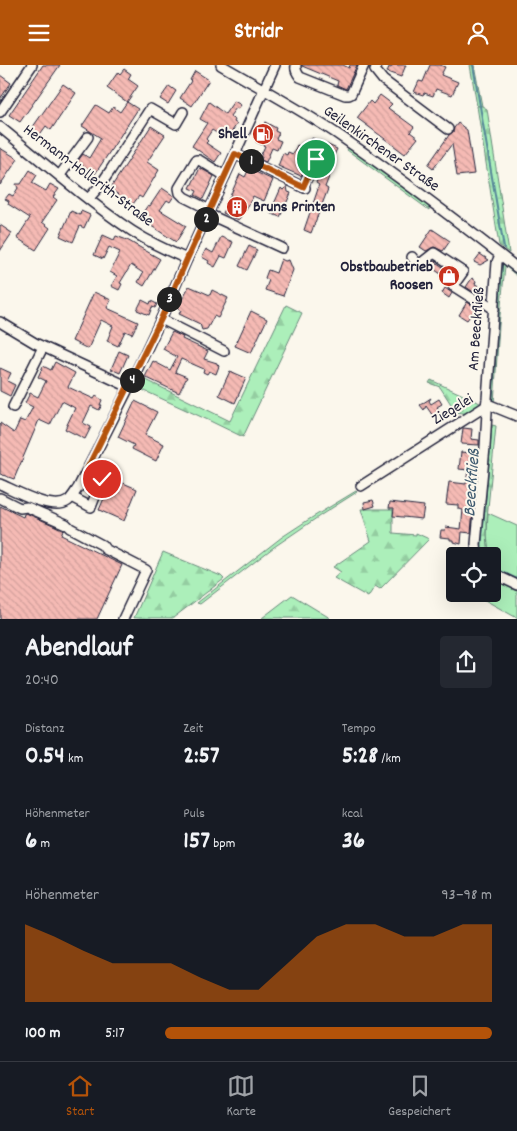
<!DOCTYPE html>
<html lang="de">
<head>
<meta charset="utf-8">
<style>
	:root { --surface:#171b24; --page:#242831; --text:#f1f3f6; --muted:#9ea1a6; --line:#363941; --accent:#b45309 }
	body { margin:0; font-family:Dekko,sans-serif; background:var(--page); color:var(--text); height:100vh; display:flex; flex-direction:column; font-size:19px; white-space:nowrap }
	* { box-sizing:border-box; margin:0 }
	p { font-size:16px; color:var(--muted) }
	.icon { flex:none; width:28px; height:28px; fill:none; stroke:currentColor; stroke-width:2; stroke-linecap:round; stroke-linejoin:round }
	.map { position:relative; height:554px; overflow:hidden }
	.side { display:flex; flex-direction:column; background:var(--surface); flex:1 }
	.side>* { flex:none }
	.controls { position:absolute; left:446px; top:482px; display:grid; gap:10px }
	.controls a { display:grid; place-items:center; width:55px; height:55px; border-radius:5px; background:var(--surface); box-shadow:0 5px 20px #0002; font-size:25px }
	.pin { position:absolute; display:grid; place-items:center; width:42px; height:42px; color:#fff; margin:-21px; border:2px solid #fff; border-radius:50%; box-shadow:0 1px 5px #0007 }
	.km { position:absolute; width:25px; height:25px; margin:-12px; border-radius:50%; background:#222; color:#fff; font-size:14px; line-height:25px; text-align:center }
	.round { display:grid; place-items:center; flex:none; width:52px; height:52px; border-radius:5px; background:var(--page) }
	.summary { display:flex; align-items:center; justify-content:space-between; height:85px; padding:0 25px }
	h1 { font-size:28px; font-weight:700; line-height:38px }
	.metrics { display:grid; grid-template-columns:repeat(3,1fr); gap:8px; height:85px; padding:5px 25px }
	.metrics div { display:grid; align-content:center }
	.metrics b { font-size:25px; font-weight:700 }
	.metrics small { font-size:14px; font-weight:400 }
	.metrics p { font-size:14px }
	.chart { height:140px; padding:10px 25px }
	.chart p { display:flex; justify-content:space-between }
	.chart svg { width:100%; height:90px; margin-top:5px; fill:var(--accent); opacity:.7 }
	ul { padding:0 25px; list-style:none; font-size:16px }
	li { display:grid; grid-template-columns:80px 60px 1fr; align-items:center; height:38px }
	li i { height:12px; border-radius:6px; background:var(--accent) }
	header { display:flex; justify-content:space-between; align-items:center; height:65px; padding:0 25px; background:var(--accent); color:#fff; font-size:22px; font-weight:700 }
	.tabs { display:flex; justify-content:space-around; align-items:center; height:70px; border-top:1px solid var(--line); background:var(--surface); font-size:14px; color:var(--muted) }
	.tabs a { display:grid; justify-items:center; gap:2px }
	.tabs .current { color:var(--accent) }
	.map>svg:first-child { display:block }
	.green { fill:#acefba; stroke:#67887a }
	.forest { fill:url(#forest-firs); stroke:#67887a }
	.lines { fill:none; stroke-linecap:round; stroke-linejoin:round }
	.stream { stroke:#568698; stroke-width:2 }
	.building { fill:url(#building-back-hatch); stroke:#22223b }
	.minor-casing { stroke:#22223b; stroke-width:12 }
	.minor { stroke:#fbf7ec; stroke-width:9 }
	.route-casing { stroke:#fff; stroke-width:10 }
	.route { stroke:#b45309; stroke-width:6 }
	.labels { text-anchor:middle; dominant-baseline:central; stroke-width:4; stroke-linejoin:round; paint-order:stroke }
	.poi-label { font-size:16px; font-weight:bold; fill:#22223b; stroke:#fbf7ec; text-anchor:end }
	.street-label { font-size:16px; fill:#22223b; stroke:#fbf7ec }
	.water-label { font-size:18px; font-style:italic; fill:#405c71; stroke:#fbf7ec }
</style>
</head>
<body>
<header><svg class="icon" aria-label="menu" viewBox="0 0 24 24"><path d="M4 6h16M4 12h16M4 18h16"/></svg>Stridr<svg class="icon" aria-label="person" viewBox="0 0 24 24"><circle cx="12" cy="8" r="4"/><path d="M4 21q1-7 8-7t8 7"/></svg></header>
<div class="map">
<svg width="517" height="554" viewBox="0 0 517 554">
	<defs>
		<pattern id="forest-firs" width="22" height="20" patternUnits="userSpaceOnUse" patternTransform="scale(1.25)"><rect width="22" height="20" fill="#acefba"/><path d="M5 1l3.5 6h-7zM16 11l3.5 6h-7z" fill="#94cda1"/></pattern>
		<pattern id="building-back-hatch" width="6" height="6" patternUnits="userSpaceOnUse" patternTransform="scale(1.25)"><rect width="6" height="6" fill="#f5bab4"/><path d="M-1 5l2 2M0 0l6 6M5-1l2 2" fill="none" stroke="#d2a09c"/></pattern>
	</defs>
	<rect width="100%" height="100%" fill="#fbf7ec"/>
	<filter id="ink" filterUnits="userSpaceOnUse"><feTurbulence type="fractalNoise" baseFrequency=".02" numOctaves="2"/><feDisplacementMap in="SourceGraphic" scale="10" xChannelSelector="R" yChannelSelector="G"/><feConvolveMatrix kernelMatrix="1 2 1 2 8 2 1 2 1" color-interpolation-filters="sRGB"/></filter>
	<g filter="url(#ink)">
		<!-- green -->
		<g class="green">
			<path d="M470 0H474L482 41H477Z"/>
			<path d="M349 82 429 141V145L347 85Z"/>
			<path d="M501 196 517 208V211L505 201 499 260 494 339 490 337Z"/>
			<path d="M356 426 357 427 321 450 274 482 200 539 197 538 282 472 308 455Z"/>
			<path d="M488 448 517 461V518L494 506 498 500 493 495 492 491H489L487 470Z"/>
			<path d="M493 509 517 522V553L474 529H492Z"/>
		</g>
		<!-- forest -->
		<g class="forest">
			<path d="M477 41H482L487 44 509 188 499 180Z"/>
			<path d="M286 240 302 248 243 372 208 355 134 321 138 311 230 356Z"/>
			<path d="M431 315 478 337 483 340 469 349 456 347 440 322 429 318Z"/>
			<path d="M492 360 496 361 487 453V470L489 491H479L488 363H492Z"/>
			<path d="M361 444H393V468L416 470V468L429 474 380 524 375 521 368 532 334 513 341 507 333 502 371 476Z"/>
			<path d="M163 487 221 511 224 514 173 553H134Z"/>
			<path d="M292 530 330 553H262Z"/>
		</g>
		<g class="lines">
			<!-- stream -->
			<g class="stream">
				<path d="M473 0 504 183"/>
				<path d="M492 337 502 198"/>
				<path d="M484 491 481 484 490 382 491 356"/>
				<path d="M492 502 517 514"/>
			</g>
		</g>
		<!-- building -->
		<g class="building">
			<path d="M43 0H60L20 57 9 50Z"/>
			<path d="M302 0H343L349 3 350 0H357L346 24 337 20 338 16 302 1Z"/>
			<path d="M392 0H406L401 12 387 7 389 2 391 3Z"/>
			<path d="M430 0H440L445 2 441 10 458 17 452 30 436 24 433 31 424 28 423 30 414 27 419 16 423 17Z"/>
			<path d="M124 4 131 9 128 14 138 21 127 37 107 23 118 7 120 9Z"/>
			<path d="M195 6 209 15 192 41 180 33 191 16 190 15Z"/>
			<path d="M0 10 11 18 0 34Z"/>
			<path d="M63 19 76 28 51 65 46 61 38 72 30 66Z"/>
			<path d="M169 21 176 26 168 39 160 34Z"/>
			<path d="M380 30 392 39 388 43 414 62 410 67 418 73 405 89 357 53 370 36 373 39Z"/>
			<path d="M234 36 241 40 238 44 236 43 230 51V52L235 55 234 57 237 59 228 72 220 67 218 69 212 65 206 74 208 76 206 78 221 88 215 97 192 81 207 58 200 54 209 37 225 49Z"/>
			<path d="M127 37 138 44 95 109 77 97 83 89 89 93 101 73 82 61 96 40 109 48 113 42 120 47Z"/>
			<path d="M265 57 276 63 275 66 279 68 276 74 281 76 277 85 272 83 266 97 261 95 262 92H260L265 81 256 77Z"/>
			<path d="M458 58 467 65 474 109 457 111 452 79 433 104 428 100 449 70 453 67 454 63Z"/>
			<path d="M151 61 165 70 147 97 159 105 142 133 139 131 133 139 122 134 119 130 110 124Z"/>
			<path d="M312 73 337 84 334 90 309 78Z"/>
			<path d="M297 80 305 83 300 95 305 98 302 104 304 105 301 111 278 101 283 88 287 90 288 87 293 89Z"/>
			<path d="M0 83 18 94 0 120Z"/>
			<path d="M321 97 333 102 325 122 328 124 311 168 304 165 318 124H317L319 120 316 118 322 104 319 103Z"/>
			<path d="M200 103 214 111 203 134 195 130 197 126 190 123Z"/>
			<path d="M249 104 273 115 264 136 253 131 246 145 244 144 239 155 223 148 227 140H226L240 109 245 112Z"/>
			<path d="M30 105 37 110 32 118 46 126 50 119 59 124 53 132 57 135 42 157 50 163 36 185 17 173 30 153 8 139 9 136 5 134 9 129 13 131 18 123 16 119H21Z"/>
			<path d="M287 121 288 127 291 128 280 152 270 148 281 123 283 125Z"/>
			<path d="M162 123 174 131 170 137 167 135 160 145 186 161 176 177 139 153 148 140 150 141Z"/>
			<path d="M71 146 80 150 81 146 90 150 84 163 80 161 73 177 60 171Z"/>
			<path d="M0 160 12 168 0 186Z"/>
			<path d="M432 164 450 176 443 186 434 182 426 186 420 182Z"/>
			<path d="M103 170 114 175 116 171 127 175 160 194 144 221 138 217 143 208 131 200 120 218 122 219 119 225 111 221 117 211 110 207 120 187 109 182 103 194 94 190Z"/>
			<path d="M221 172 233 177 226 193 221 191 215 202 208 198 209 196 202 192 206 184 213 188Z"/>
			<path d="M249 181 257 185 247 205 239 201Z"/>
			<path d="M480 189 489 195 480 200 474 197Z"/>
			<path d="M281 194 285 196 289 195 293 205 283 231 265 225 269 215 265 213 268 205 276 208Z"/>
			<path d="M434 196 454 209 448 217 441 213 440 211 441 209 429 201Z"/>
			<path d="M472 213 476 216 475 219 479 221 475 228 466 222Z"/>
			<path d="M189 221 210 230 212 225 228 233 218 253 214 251 207 264 202 265 200 259 179 249 181 245 178 243Z"/>
			<path d="M445 223 452 228 449 233 442 228Z"/>
			<path d="M94 227 111 235 107 243 138 257 132 269 125 266 118 281 107 276 113 261 101 255 88 284 72 276Z"/>
			<path d="M142 235 150 239 151 236 157 239 155 243 152 242 149 250 137 245Z"/>
			<path d="M467 237 472 240 480 242 476 249 473 247 467 255 459 250Z"/>
			<path d="M251 246 267 254 251 288 235 281Z"/>
			<path d="M172 267 183 272 182 274 208 286 204 294 217 298V299L219 301 216 309 209 306 207 309 203 307 204 304 181 294 175 307 187 312 179 328 145 312 153 296 170 305 177 292 163 284Z"/>
			<path d="M119 286 128 290 120 308 111 304Z"/>
			<path d="M55 297 75 308 68 322 94 334 96 331 102 335 100 340H102L99 345 91 341 83 358 91 362 85 374 65 364 75 343 62 336 50 360 39 355 14 414 0 409V358L14 368 20 355 25 357 33 342 25 338 30 328 38 332 46 316 38 312 43 301 51 305Z"/>
			<path d="M0 303 11 308 7 316 15 320 10 331 0 326Z"/>
			<path d="M230 306 246 313 235 338 219 330Z"/>
			<path d="M431 333 429 336 431 339 439 334 442 339 437 342 440 347 433 351 426 341 424 345 420 340Z"/>
			<path d="M135 336 157 347 145 370 164 379 156 396 132 384 134 380 118 372Z"/>
			<path d="M463 363 472 364 471 374 479 375V380L461 379Z"/>
			<path d="M461 387 478 389 471 468 462 467 461 479 454 477V475H450V473L440 472 441 465H445L446 462 461 464 463 445 458 444V440L446 439 449 417 466 419 468 405 459 404Z"/>
			<path d="M121 417 137 424 124 456 99 445 108 424 116 428Z"/>
			<path d="M373 435 375 441 365 444 364 437Z"/>
			<path d="M390 437 424 441 422 454 393 451 394 443H389Z"/>
			<path d="M0 441 23 452 24 449 26 448 62 464 63 465 61 470 122 500 97 554H0Z"/>
		</g>
		<g class="lines">
			<!-- minor casing -->
			<g class="minor-casing">
				<g id="minor">
					<path d="M221 0C262 24 304 46 343 73 402 114 460 158 517 203"/>
					<path d="M296 0C295 5 297 8 300 12L345 30H349L351 29 364 0"/>
					<path d="M377 0 375 5 383 15 448 64"/>
					<path d="M0 47 32 0"/>
					<path d="M0 62C43 97 86 135 132 166 149 177 168 186 187 194"/>
					<path d="M235 89 305 123"/>
					<path d="M60 110 88 72"/>
					<path d="M303 122 316 94"/>
					<path d="M89 133 99 122 110 106 150 44 176 59 183 47"/>
					<path d="M210 145 184 132 180 128 179 123 196 95H199L225 111"/>
					<path d="M208 149 282 183"/>
					<path d="M412 192 415 196 420 199 434 188 463 207 453 221 475 235H481L494 244"/>
					<path d="M161 254 224 286"/>
					<path d="M0 257 35 278 129 322"/>
					<path d="M486 341 490 340 517 351"/>
					<path d="M13 342 43 282"/>
					<path d="M0 419C16 426 53 447 68 436 72 433 75 427 78 423L129 322 161 254 187 194 235 89 275 0"/>
					<path d="M361 421 486 341"/>
					<path d="M72 432 91 442 102 414 86 407"/>
					<path d="M0 433 20 443 27 442 66 459 70 463 102 480 105 484 146 505 123 554"/>
					<path d="M477 491 476 479 485 382 487 347 486 341 487 334 497 197 500 190"/>
					<path d="M492 508 517 520"/>
				</g>
			</g>
			<!-- minor -->
			<use href="#minor" class="minor"/>
		</g>
	</g>
	<g class="lines" filter="url(#ink)">
		<!-- route casing -->
		<g class="route-casing">
			<path id="route" d="M102 414 86 406 161 254 187 194 235 89 303 122 316 94"/>
		</g>
		<!-- route -->
		<use href="#route" class="route"/>
	</g>
	<!-- icons -->
	<defs>
		<g id="fuel-disc" transform="scale(1.125)"><circle r="9.5" fill="#c8321e" stroke="#fbf7ec"/><path d="M-5.5-6h7V0h2V4h1.3V-2.5L3-4.5l.8-.8L6-3V5H2.5V1h-1V6h-7ZM-4.2-4.7v3.2H.2V-4.7Z" fill="#fff"/></g>
		<g id="building-disc" transform="scale(1.125)"><circle r="9.5" fill="#c8321e" stroke="#fbf7ec"/><path d="M-4-6H4V6H1V3H-1V6H-4ZM-2.5-4.3h1.7v1.8h-1.7ZM.8-4.3h1.7v1.8H.8ZM-2.5-1h1.7V.8h-1.7ZM.8-1h1.7V.8H.8Z" fill="#fff"/></g>
		<g id="shop-disc" transform="scale(1.125)"><circle r="9.5" fill="#c8321e" stroke="#fbf7ec"/><path d="M-5-2.5h2.3a2.7 3.5 0 0 1 5.4 0H5L5.5 6h-11ZM-1.5-2.5h3a1.5 2.3 0 0 0-3 0Z" fill="#fff"/></g>
	</defs>
	<g fill-rule="evenodd">
		<use href="#fuel-disc" x="263" y="69"/>
		<use href="#building-disc" x="237" y="142"/>
		<use href="#shop-disc" x="449" y="211"/>
	</g>
	<g class="labels">
		<!-- poi labels -->
		<g class="poi-label">
			<text x="247" y="69">Shell</text>
			<text x="253" y="142" text-anchor="start">Bruns Printen</text>
			<text x="433" y="202">Obstbaubetrieb<tspan x="433" dy="18">Roosen</tspan></text>
		</g>
		<!-- street labels -->
		<g class="street-label">
			<text transform="translate(381 84) rotate(35)">Geilenkirchener Straße</text>
			<text transform="translate(88 111) rotate(37)">Hermann-Hollerith-Straße</text>
			<text transform="translate(477 264) rotate(-86)">Am Beeckfließ</text>
			<text transform="translate(453 345) rotate(-31)">Ziegelei</text>
		</g>
		<!-- water labels -->
		<g class="water-label">
			<text transform="translate(473 418) rotate(-86)">Beeckfließ</text>
		</g>
	</g>
</svg>
<div class="controls">
<a><svg class="icon" aria-label="locate" viewBox="0 0 24 24"><circle cx="12" cy="12" r="6"/><path d="M12 2v4M12 18v4M2 12h4M18 12h4"/></svg></a>
</div>
<div class="pin" style="left:316px;top:94px;background:#1e9e55"><svg class="icon" aria-label="arrive" viewBox="0 0 24 24"><path d="M6 21V4h12l-3 4 3 4H6"/></svg></div>
<div class="pin" style="left:102px;top:414px;background:#d93025"><svg class="icon" aria-label="check" viewBox="0 0 24 24"><path d="M5 12l5 5 9-10"/></svg></div>
<b class="km" style="left:251px;top:96px">1</b>
<b class="km" style="left:206px;top:154px">2</b>
<b class="km" style="left:169px;top:234px">3</b>
<b class="km" style="left:132px;top:315px">4</b>
</div>
<section class="side">
<div class="summary"><div><h1>Abendlauf</h1><p>20:40</p></div><a class="round"><svg class="icon" aria-label="share" viewBox="0 0 24 24"><path d="M12 15V3M7 8l5-5 5 5M5 13v7h14v-7"/></svg></a></div>
<div class="metrics">
<div><p>Distanz</p><b>0.54<small> km</small></b></div>
<div><p>Zeit</p><b>2:57</b></div>
<div><p>Tempo</p><b>5:28<small> /km</small></b></div>
</div>
<div class="metrics">
<div><p>Höhenmeter</p><b>6<small> m</small></b></div>
<div><p>Puls</p><b>157<small> bpm</small></b></div>
<div><p>kcal</p><b>36</b></div>
</div>
<div class="chart"><p><span>Höhenmeter</span>93–98 m</p>
<svg viewBox="0 0 160 44" preserveAspectRatio="none"><path d="M0 44V6L10 12L20 19L30 25L40 25L50 25L60 32L70 38L80 38L90 25L100 12L110 6L120 6L130 12L140 12L150 6L160 6V44z"/></svg>
</div>
<ul>
<li><b>100 m</b>5:17<i style="width:100%"></i></li>
</ul>
</section>
<nav class="tabs">
<a class="current"><svg class="icon" aria-label="home" viewBox="0 0 24 24"><path d="M3 11l9-7 9 7M6 9v11h12V9"/></svg>Start</a>
<a><svg class="icon" aria-label="map" viewBox="0 0 24 24"><path d="M3 6l6-2 6 2 6-2v14l-6 2-6-2-6 2zM9 4v14M15 6v14"/></svg>Karte</a>
<a><svg class="icon" aria-label="saved" viewBox="0 0 24 24"><path d="M7 4h10v16l-5-4-5 4z"/></svg>Gespeichert</a>
</nav>
</body>
</html>
